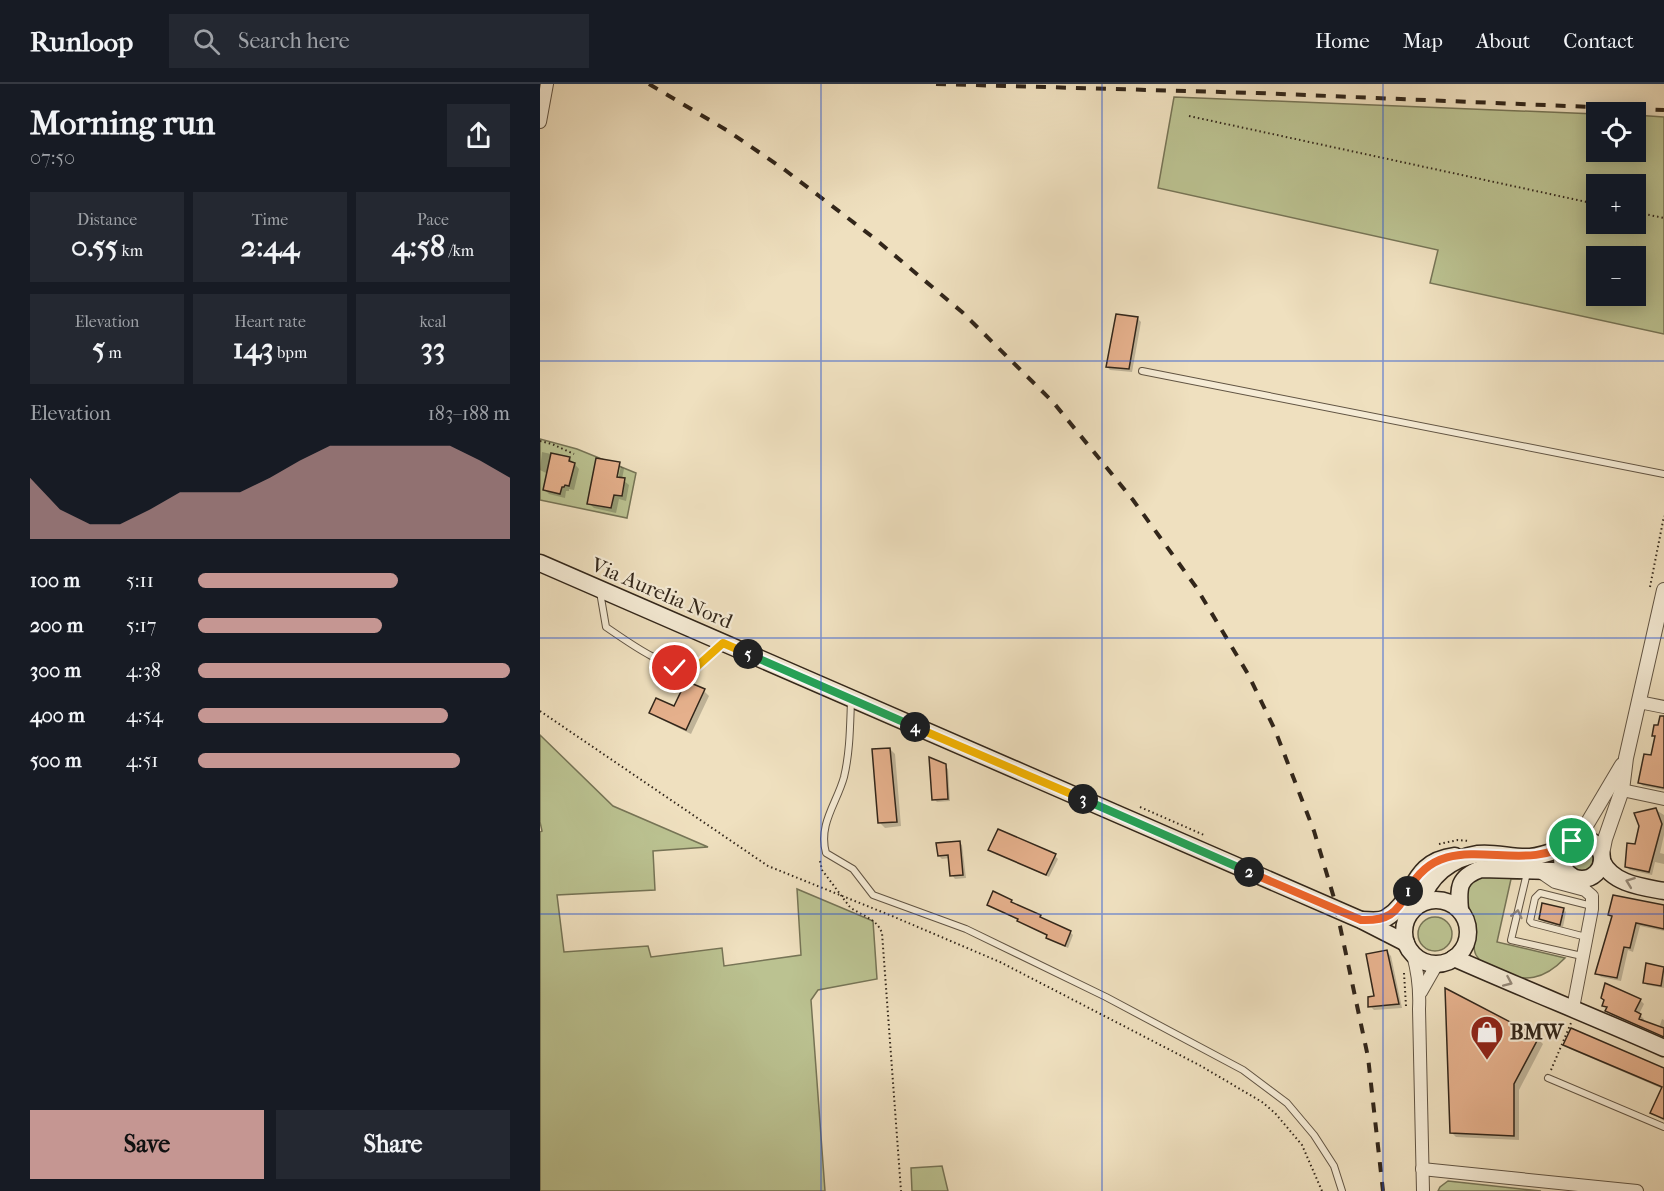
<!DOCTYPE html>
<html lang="en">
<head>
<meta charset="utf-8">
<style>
	:root { --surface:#171b24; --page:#242831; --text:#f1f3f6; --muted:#9ea1a6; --line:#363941; --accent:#c59692 }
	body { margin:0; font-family:"IM FELL French Canon",serif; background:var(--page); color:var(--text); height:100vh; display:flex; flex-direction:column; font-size:22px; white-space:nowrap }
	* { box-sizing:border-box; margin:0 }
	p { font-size:20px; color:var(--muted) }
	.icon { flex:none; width:33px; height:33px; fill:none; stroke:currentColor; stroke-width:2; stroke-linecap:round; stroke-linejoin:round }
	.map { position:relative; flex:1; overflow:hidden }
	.sheet { display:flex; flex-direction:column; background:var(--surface); width:540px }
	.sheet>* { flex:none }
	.buttons { position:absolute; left:1046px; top:18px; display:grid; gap:12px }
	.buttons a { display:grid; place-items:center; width:60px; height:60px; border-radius:0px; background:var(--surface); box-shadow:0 3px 15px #0003; font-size:30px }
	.pin { position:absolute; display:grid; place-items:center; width:51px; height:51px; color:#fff; margin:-26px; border:3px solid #fff; border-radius:50%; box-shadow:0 2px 6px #0007 }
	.km { position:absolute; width:30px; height:30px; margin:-15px; border-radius:50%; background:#222; color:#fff; font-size:16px; line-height:30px; text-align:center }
	.round { display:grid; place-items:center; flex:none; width:63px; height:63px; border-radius:0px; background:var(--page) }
	.overview { display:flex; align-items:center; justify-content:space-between; height:102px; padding:0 30px }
	h1 { font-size:33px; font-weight:700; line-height:45px }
	.metrics { display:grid; grid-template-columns:repeat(3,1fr); gap:9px; height:102px; padding:6px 30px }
	.metrics div { display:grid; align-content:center; border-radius:0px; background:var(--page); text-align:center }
	.metrics b { font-size:30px; font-weight:700 }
	.metrics small { font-size:16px; font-weight:400 }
	.metrics p { font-size:16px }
	.chart { height:168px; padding:12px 30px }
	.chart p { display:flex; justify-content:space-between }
	.chart svg { width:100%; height:108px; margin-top:6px; fill:var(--accent); opacity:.7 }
	.action { display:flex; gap:12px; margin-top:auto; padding:12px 30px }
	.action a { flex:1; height:69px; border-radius:0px; background:var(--accent); color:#111; font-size:24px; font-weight:700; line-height:69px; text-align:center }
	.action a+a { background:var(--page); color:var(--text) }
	ul { padding:0 30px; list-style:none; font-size:20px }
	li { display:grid; grid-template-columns:96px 72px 1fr; align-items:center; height:45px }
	li i { height:15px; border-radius:8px; background:var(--accent) }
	header { display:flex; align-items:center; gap:36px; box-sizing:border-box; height:84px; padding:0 30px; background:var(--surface); border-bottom:2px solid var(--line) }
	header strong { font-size:28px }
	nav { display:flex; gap:33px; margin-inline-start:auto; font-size:21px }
	.search { width:420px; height:54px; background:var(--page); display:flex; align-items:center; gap:15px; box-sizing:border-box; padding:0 21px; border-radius:0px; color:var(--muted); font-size:22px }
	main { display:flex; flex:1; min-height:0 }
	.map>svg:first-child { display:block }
	.green { fill:#bbc291; stroke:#767456; stroke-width:1.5; fill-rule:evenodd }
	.shadow { fill:#0003; fill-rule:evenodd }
	.building { fill:#e5b08c; stroke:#32261a; stroke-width:1.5 }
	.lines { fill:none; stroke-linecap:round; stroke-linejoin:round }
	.service-casing { stroke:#615443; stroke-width:8 }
	.minor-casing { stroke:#615443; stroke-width:14 }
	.tertiary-casing { stroke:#615443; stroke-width:16 }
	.secondary-casing { stroke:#32261a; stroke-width:19 }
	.path { stroke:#32261a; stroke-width:2; stroke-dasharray:1.5 3; stroke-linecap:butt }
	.service { stroke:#f5ebd5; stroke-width:6 }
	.minor { stroke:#f5ebd5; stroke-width:12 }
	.tertiary { stroke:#f5ebd5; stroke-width:14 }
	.secondary { stroke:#f5ebd5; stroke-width:16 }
	.rail { stroke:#32261a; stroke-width:4; stroke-dasharray:10 10; stroke-linecap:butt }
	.oneway { stroke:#948878 }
	.split-1-casing { stroke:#fff; stroke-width:12 }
	.split-2-casing { stroke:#fff; stroke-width:12 }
	.split-3-casing { stroke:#fff; stroke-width:12 }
	.split-4-casing { stroke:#fff; stroke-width:12 }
	.split-5-casing { stroke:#fff; stroke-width:12 }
	.split-6-casing { stroke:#fff; stroke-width:12 }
	.split-1 { stroke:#f0652b; stroke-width:8 }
	.split-2 { stroke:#f0652b; stroke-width:8 }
	.split-3 { stroke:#22a559; stroke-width:8 }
	.split-4 { stroke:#f5b400; stroke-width:8 }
	.split-5 { stroke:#22a559; stroke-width:8 }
	.split-6 { stroke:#f5b400; stroke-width:8 }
	.grid { fill:none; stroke:#1d4ed8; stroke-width:1.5; stroke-opacity:0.55 }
	.labels { text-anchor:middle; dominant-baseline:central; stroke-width:4.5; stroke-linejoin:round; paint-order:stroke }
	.street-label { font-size:21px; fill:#32261a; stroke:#f5ebd5 }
	.poi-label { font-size:21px; font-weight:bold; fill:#32261a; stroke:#f5ebd5; text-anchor:start }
</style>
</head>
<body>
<header>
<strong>Runloop</strong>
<div class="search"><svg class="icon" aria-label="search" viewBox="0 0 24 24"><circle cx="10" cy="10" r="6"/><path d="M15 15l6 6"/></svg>Search here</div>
<nav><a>Home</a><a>Map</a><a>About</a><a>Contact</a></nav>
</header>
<main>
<section class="sheet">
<div class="overview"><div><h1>Morning run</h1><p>07:50</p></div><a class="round"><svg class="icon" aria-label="share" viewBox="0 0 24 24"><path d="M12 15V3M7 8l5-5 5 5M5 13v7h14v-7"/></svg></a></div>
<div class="metrics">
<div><p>Distance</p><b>0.55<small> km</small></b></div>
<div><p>Time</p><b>2:44</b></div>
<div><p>Pace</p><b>4:58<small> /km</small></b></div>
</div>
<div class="metrics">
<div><p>Elevation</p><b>5<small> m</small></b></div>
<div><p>Heart rate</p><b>143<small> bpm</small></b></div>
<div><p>kcal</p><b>33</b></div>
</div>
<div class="chart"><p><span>Elevation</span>183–188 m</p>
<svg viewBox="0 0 160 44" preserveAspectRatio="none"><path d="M0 44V19L10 32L20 38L30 38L40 32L50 25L60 25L70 25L80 19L90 12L100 6L110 6L120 6L130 6L140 6L150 12L160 19V44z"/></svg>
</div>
<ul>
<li><b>100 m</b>5:11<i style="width:64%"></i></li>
<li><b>200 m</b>5:17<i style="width:59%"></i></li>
<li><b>300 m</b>4:38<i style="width:100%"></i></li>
<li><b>400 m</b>4:54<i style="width:80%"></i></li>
<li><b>500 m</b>4:51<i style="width:84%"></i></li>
</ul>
<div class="action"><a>Save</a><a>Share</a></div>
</section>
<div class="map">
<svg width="1124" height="1107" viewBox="0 0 1124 1107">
	<rect width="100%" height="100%" fill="#efe0bf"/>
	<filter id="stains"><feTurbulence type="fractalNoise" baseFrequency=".00333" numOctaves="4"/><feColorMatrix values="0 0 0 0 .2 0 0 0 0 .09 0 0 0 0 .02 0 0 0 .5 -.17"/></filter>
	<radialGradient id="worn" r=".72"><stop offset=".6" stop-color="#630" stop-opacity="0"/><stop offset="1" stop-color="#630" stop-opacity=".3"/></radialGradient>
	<!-- green -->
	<g class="green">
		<path d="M634 13 1056 30V68H1095V31L1124 33V250L890 199 898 166 618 104ZM1056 100H1095V140H1056ZM1056 172H1095V212H1056Z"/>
		<path d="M0 355 37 365 96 389 87 434 0 416Z"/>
		<path d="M0 651 73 722 168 763 113 767 115 806 17 811 24 868 108 862 111 873 182 864 184 882 261 871 257 805 333 837 337 895 278 906 271 916 285 1107H0V748L2 747 0 738Z"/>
		<circle cx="1042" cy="775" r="14"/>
		<path d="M935 792H981L980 795H971L957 858 1025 874C1004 896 985 899 958 887 949 883 941 880 936 871 931 861 936 849 934 839 929 819 918 810 935 792Z"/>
		<circle cx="895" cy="850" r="17"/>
		<path d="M402 1082 408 1107H372L371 1084Z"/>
		<path d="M908 1097 1001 1107H898L900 1103Z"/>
	</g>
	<!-- shadow -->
	<g class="shadow">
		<path d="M578 232 598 235 601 238 592 288 570 286 567 283Z"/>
		<path d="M2 368 29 374 39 385 34 406 29 405V407H26L25 414 9 410 4 405 8 390 0 386Z"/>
		<path d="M57 376 79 380 84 385 82 395 89 401 86 417 79 415 76 429 54 424 49 419ZM78 382H81L77 400H74Z"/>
		<path d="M164 607 169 612 151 650 116 633 111 628 135 624Z"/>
		<path d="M350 665 355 670 361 742 345 744 340 739Z"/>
		<path d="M1124 677V706L1103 702 1100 699Z"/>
		<path d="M405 682 408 685 410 717 397 718 394 715Z"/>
		<path d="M1116 726 1124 731V751L1120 769 1124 770V780L1115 778 1112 791 1090 786 1087 783Z"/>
		<path d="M419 758 422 761 426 794 415 795 412 791 410 774 402 775 399 772Z"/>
		<path d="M450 766 515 772 518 775 509 793Z"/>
		<path d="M471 817 474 821 530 848 533 851 528 864 511 856 508 852 449 821Z"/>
		<path d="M1124 823V847L1100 842 1093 868 1088 866 1081 897 1061 893 1057 889 1073 833 1070 831Z"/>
		<path d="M1023 825 1026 828 1023 843 1004 838 1000 835Z"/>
		<path d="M847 868 851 872 862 924 834 926 830 922 836 913Z"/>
		<path d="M1107 881 1124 884V904L1107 901 1104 898Z"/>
		<path d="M1100 916 1104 920 1099 930 1104 935 1103 938 1119 944 1122 935 1124 936V954L1071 931 1064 921Z"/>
		<path d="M998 955 1003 960 979 1006V1056L916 1053 911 1048Z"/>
		<path d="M1025 960 1124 986V1037L1112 1029 1123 1005 1030 965Z"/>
	</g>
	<!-- building -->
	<g class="building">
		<path d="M576 230 598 233 589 285 566 283Z"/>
		<path d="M11 369 30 373 29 377 35 379 29 402 25 401 24 403H22L20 410 3 406Z"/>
		<path d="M56 374 80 378 77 393 85 394 82 412 74 411 71 424 47 420Z"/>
		<path d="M124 562 145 571 141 578 120 570Z"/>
		<path d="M115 580 137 588 132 600 111 590Z"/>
		<path d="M146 597 165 605 146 646 109 629 116 614 134 622Z"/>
		<path d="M1120 632H1124V704L1098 699 1104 670 1111 671 1115 652H1112L1114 641H1118Z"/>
		<path d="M350 664 357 738 338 739 332 665Z"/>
		<path d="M389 673 406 680 408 715 392 716Z"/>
		<path d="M1116 724 1122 740 1109 788 1085 783 1087 759 1095 760 1099 742 1094 729Z"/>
		<path d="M458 745 516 770 506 791 448 766Z"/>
		<path d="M420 757 423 791 410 792 408 771 398 772 396 759Z"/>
		<path d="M453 807 472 816 471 818 501 831 500 833 531 847 525 862 506 854 507 851 477 837 478 835 447 821Z"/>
		<path d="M1073 811 1124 821V845L1096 839 1090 864 1084 863 1077 894 1055 890 1072 832 1068 831Z"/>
		<path d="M1002 819 1024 824 1020 841 999 835Z"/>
		<path d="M847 866 859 920 828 923V913L834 912 826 870Z"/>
		<path d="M1106 879 1124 883 1121 902 1103 899Z"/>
		<path d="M1065 899 1101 915 1095 927 1101 930 1099 935 1124 944V953L1065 927 1067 923 1062 922 1064 916 1061 914Z"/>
		<path d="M905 904 999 953 974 1000V1052L910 1049Z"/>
		<path d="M1031 944 1124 984V1035L1110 1029 1122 1003 1023 961Z"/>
	</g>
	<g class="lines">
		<!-- service casing -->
		<g class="service-casing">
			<g id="service">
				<path d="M602 287 1124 390"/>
				<path d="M60 508 66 543C94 562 119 581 153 586L182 560"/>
				<path d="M311 617C310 642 310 668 304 693 297 719 278 740 286 769L313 785 333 811 426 845 566 913 703 986 747 1019 774 1051 794 1082 802 1107"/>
				<path d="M987 789 971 856 1042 872"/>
				<path d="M1046 853 992 839 990 837 995 814 1000 809 1052 822"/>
				<path d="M1008 994 1124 1043"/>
			</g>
		</g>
		<!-- minor casing -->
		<g class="minor-casing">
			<g id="minor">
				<path d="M0 38 7 0"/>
				<path d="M1099 618 1124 623"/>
				<path d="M1082 706 1124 715"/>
				<path d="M999 787 1015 798 1045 806 1052 812V825L1033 924"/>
				<path d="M873 871C878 889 880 906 879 925L883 1107"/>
				<path d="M881 908 897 880"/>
				<path d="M882 1085 1097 1107"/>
			</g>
		</g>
		<!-- tertiary casing -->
		<g class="tertiary-casing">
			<g id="tertiary">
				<path d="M1032 757 1044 745 1082 681"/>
				<path d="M1062 770 1065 755 1082 706 1086 674 1124 506"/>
			</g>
		</g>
		<!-- secondary casing -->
		<g class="secondary-casing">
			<g id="secondary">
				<path d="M0 479 821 836 866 859"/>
				<circle cx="1042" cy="775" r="20"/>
				<path d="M1062 777C1072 800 1103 803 1124 807"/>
				<circle cx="896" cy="848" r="32"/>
				<path d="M881 819C888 793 911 774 938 770 955 768 973 774 990 773 1002 772 1014 767 1026 763"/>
				<path d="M920 826C918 804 918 793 941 785L1013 787 1031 792"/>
				<path d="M822 836C830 836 839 838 846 834 877 816 868 778 915 772"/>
				<path d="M914 874C984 905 1054 933 1124 964"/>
			</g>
		</g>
		<!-- path -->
		<g class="path">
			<path d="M649 32 1056 120"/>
			<path d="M1095 128 1124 134"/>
			<path d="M0 357 12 360 34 370"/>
			<path d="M1110 503 1124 432"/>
			<path d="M0 627 228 782 352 832 460 878 661 982 722 1018 735 1029 762 1061 782 1107"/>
			<path d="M600 723 664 751"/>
			<path d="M1017 750 1027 742"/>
			<path d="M899 760 918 756 929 757"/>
			<path d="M280 777 282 786 309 822C320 832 336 833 342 849L361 1107"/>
			<path d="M864 889 866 922"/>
			<path d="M1011 986 1031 939"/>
		</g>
		<!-- service -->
		<use href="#service" class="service"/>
		<!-- minor -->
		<use href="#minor" class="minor"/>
		<!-- tertiary -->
		<use href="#tertiary" class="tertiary"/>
		<!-- secondary -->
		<use href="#secondary" class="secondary"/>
		<!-- rail -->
		<g class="rail">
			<path d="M109 0 188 47 245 86 334 154 422 228 513 318 593 416 656 503 708 590 735 646 774 747 794 814 828 973 843 1107"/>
			<path d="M396 0 717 9 1124 26"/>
		</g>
	</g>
	<!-- one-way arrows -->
	<defs><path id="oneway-chevron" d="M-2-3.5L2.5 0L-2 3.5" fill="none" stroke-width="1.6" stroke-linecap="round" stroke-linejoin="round" transform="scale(1.5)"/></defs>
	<g class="oneway">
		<use href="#oneway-chevron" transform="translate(1090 798) rotate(-159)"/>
		<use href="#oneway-chevron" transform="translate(977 830) rotate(-77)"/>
		<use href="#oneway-chevron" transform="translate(968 898) rotate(24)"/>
	</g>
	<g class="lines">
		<!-- split-1 casing -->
		<g class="split-1-casing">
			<path id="split-1" d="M868 807C904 737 981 796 1032 757"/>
		</g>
		<!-- split-2 casing -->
		<g class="split-2-casing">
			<path id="split-2" d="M709 788 821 836C847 837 857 830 868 807"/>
		</g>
		<!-- split-3 casing -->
		<g class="split-3-casing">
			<path id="split-3" d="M543 715 709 788"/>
		</g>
		<!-- split-4 casing -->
		<g class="split-4-casing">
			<path id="split-4" d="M375 643 543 715"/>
		</g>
		<!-- split-5 casing -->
		<g class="split-5-casing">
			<path id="split-5" d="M208 570 375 643"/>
		</g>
		<!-- split-6 casing -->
		<g class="split-6-casing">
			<path id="split-6" d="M135 584 153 586 183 559 208 570"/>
		</g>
		<!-- split-1 -->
		<use href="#split-1" class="split-1"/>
		<!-- split-2 -->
		<use href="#split-2" class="split-2"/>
		<!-- split-3 -->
		<use href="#split-3" class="split-3"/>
		<!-- split-4 -->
		<use href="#split-4" class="split-4"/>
		<!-- split-5 -->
		<use href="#split-5" class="split-5"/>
		<!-- split-6 -->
		<use href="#split-6" class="split-6"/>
	</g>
	<!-- grid -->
	<path class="grid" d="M281 0V1107M562 0V1107M843 0V1107M0 277H1124M0 554H1124M0 830H1124"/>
	<!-- icons -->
	<defs>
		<g id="shop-pin" transform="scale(1.725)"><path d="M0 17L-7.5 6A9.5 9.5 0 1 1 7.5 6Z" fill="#8f2418" stroke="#f5ebd5"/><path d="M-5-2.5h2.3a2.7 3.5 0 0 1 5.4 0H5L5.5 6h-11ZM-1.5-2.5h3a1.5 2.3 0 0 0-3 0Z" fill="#fff"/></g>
	</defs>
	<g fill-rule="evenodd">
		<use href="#shop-pin" x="947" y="948"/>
	</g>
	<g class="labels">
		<!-- street labels -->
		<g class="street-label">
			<text transform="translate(122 509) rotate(23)">Via Aurelia Nord</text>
		</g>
		<!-- poi labels -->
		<g class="poi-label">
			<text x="970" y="948">BMW</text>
		</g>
	</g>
	<rect width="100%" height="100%" filter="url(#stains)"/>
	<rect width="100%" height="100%" fill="url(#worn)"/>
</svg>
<div class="buttons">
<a><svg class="icon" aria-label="locate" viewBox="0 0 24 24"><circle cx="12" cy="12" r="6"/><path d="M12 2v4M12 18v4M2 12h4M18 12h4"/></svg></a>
<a>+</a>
<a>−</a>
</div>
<div class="pin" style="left:1032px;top:757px;background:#1e9e55"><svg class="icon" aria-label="arrive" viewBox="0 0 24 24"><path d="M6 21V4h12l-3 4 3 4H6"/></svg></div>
<div class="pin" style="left:135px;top:584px;background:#d93025"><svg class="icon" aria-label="check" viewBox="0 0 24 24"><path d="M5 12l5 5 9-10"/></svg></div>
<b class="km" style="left:868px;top:807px">1</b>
<b class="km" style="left:709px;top:788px">2</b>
<b class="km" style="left:543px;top:715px">3</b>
<b class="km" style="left:375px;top:643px">4</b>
<b class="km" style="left:208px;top:570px">5</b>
</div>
</main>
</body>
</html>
